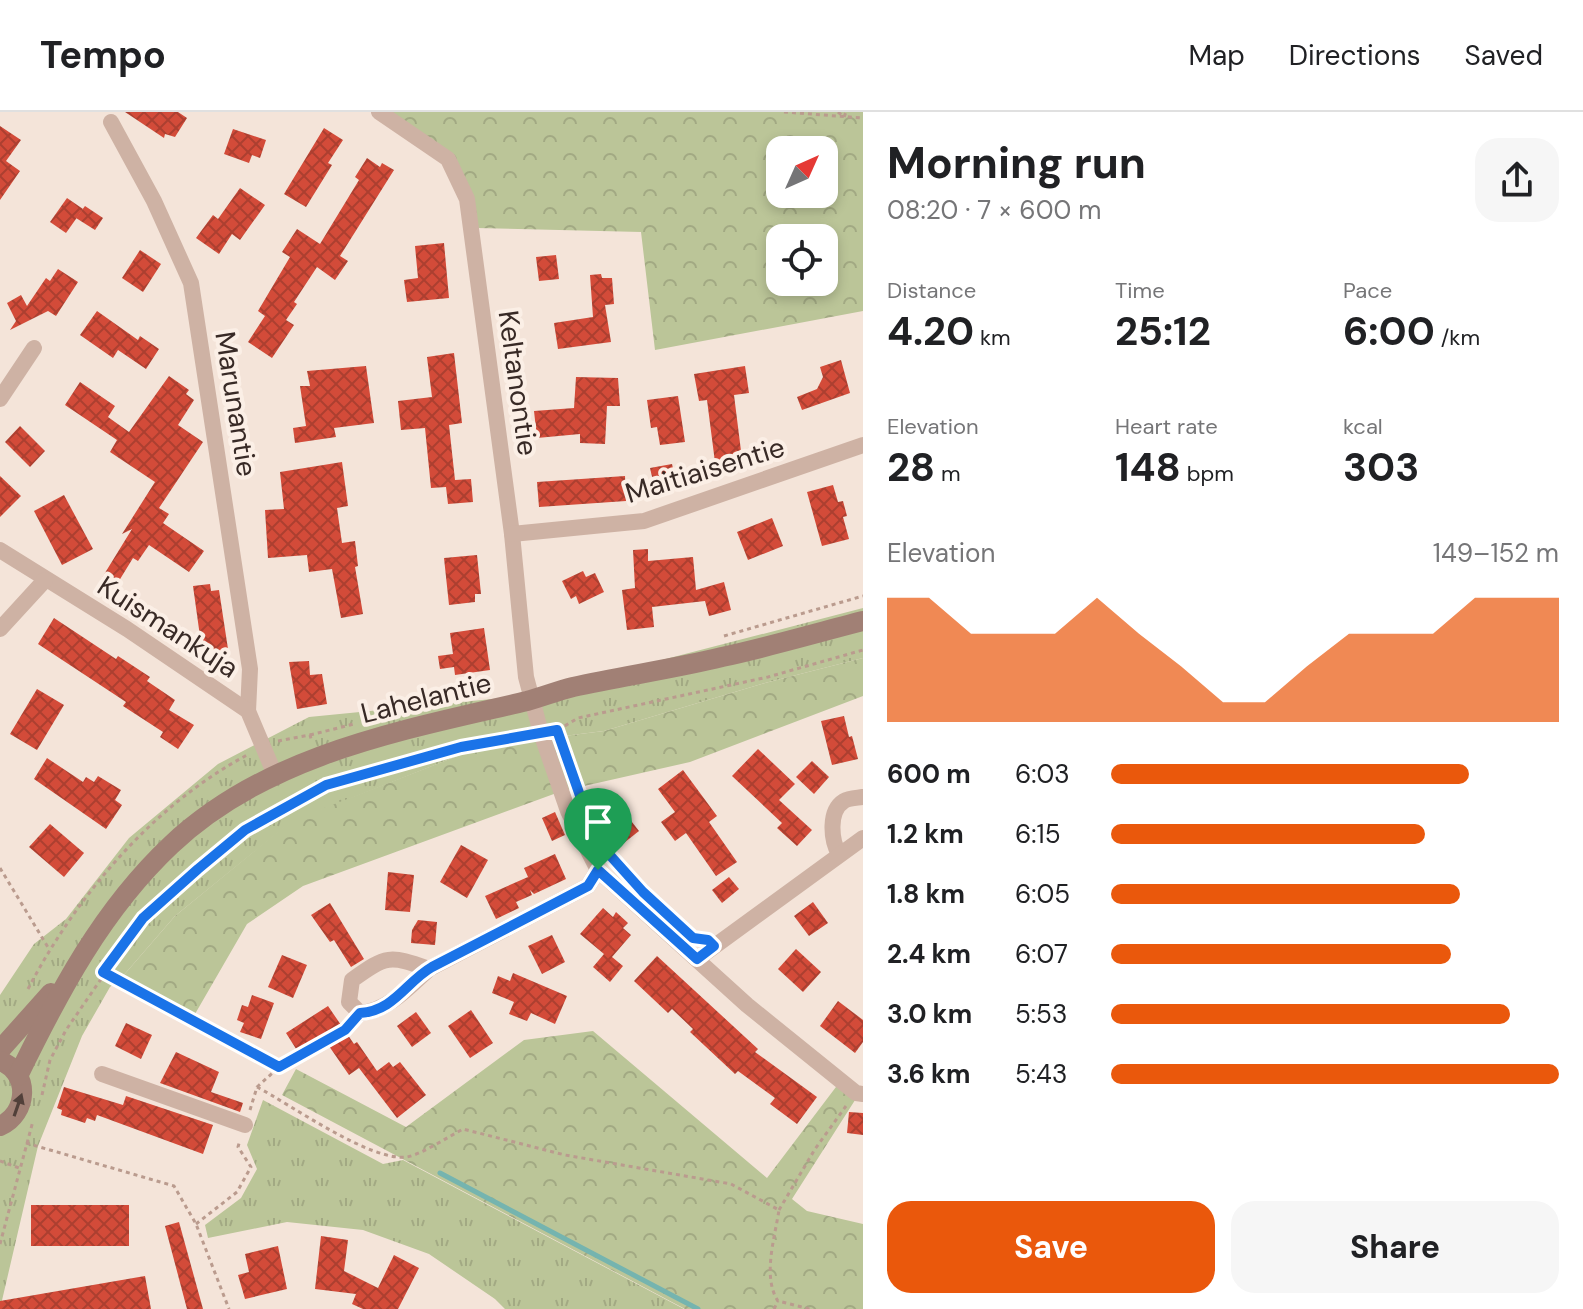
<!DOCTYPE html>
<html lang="en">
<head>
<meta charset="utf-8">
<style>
	:root { --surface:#fff; --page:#f6f6f6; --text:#202124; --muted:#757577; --line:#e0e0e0; --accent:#ea580c }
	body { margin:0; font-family:"DM Sans",sans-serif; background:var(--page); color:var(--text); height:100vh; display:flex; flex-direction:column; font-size:30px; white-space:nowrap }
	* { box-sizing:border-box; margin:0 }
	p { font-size:26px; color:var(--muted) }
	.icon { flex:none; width:44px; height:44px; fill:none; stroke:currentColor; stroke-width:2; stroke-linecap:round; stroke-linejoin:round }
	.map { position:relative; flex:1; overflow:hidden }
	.side { display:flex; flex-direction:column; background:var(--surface); width:720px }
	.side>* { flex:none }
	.needle { width:52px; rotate:45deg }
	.buttons { position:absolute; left:766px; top:24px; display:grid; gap:16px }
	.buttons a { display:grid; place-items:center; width:72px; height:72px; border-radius:16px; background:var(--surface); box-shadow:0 4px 12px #0003; font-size:40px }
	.pin { position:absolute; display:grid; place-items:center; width:68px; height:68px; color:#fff; margin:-82px -34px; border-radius:50% 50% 50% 0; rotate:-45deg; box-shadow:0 0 8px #0007 }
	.pin .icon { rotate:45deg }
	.round { display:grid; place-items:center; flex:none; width:84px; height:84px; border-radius:24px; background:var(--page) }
	.overview { display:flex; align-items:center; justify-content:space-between; height:136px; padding:0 24px }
	h1 { font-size:44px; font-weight:700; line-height:60px }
	.figures { display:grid; grid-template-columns:repeat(3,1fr); gap:12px; height:136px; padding:8px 24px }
	.figures div { display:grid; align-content:center }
	.figures b { font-size:40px; font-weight:700 }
	.figures small { font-size:22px; font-weight:400 }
	.figures p { font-size:22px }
	.chart { height:224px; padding:16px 24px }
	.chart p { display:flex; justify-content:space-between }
	.chart svg { width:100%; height:144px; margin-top:8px; fill:var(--accent); opacity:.7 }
	.action { display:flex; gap:16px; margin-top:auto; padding:16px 24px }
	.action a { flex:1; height:92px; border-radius:24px; background:var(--accent); color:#fff; font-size:32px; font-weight:700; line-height:92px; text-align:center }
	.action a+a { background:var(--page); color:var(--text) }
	ul { padding:0 24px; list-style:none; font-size:26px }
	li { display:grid; grid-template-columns:128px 96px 1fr; align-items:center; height:60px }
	li i { height:20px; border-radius:10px; background:var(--accent) }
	header { display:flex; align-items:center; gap:48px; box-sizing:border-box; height:112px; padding:0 40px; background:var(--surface); border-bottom:2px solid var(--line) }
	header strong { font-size:38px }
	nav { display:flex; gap:44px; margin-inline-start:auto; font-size:28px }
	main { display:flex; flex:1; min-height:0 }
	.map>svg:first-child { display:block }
	.grass { fill:url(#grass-tufts) }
	.forest { fill:url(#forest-crowns); fill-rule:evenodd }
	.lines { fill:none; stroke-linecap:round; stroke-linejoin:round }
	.stream { stroke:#75b4af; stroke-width:5 }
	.building { fill:url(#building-cross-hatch) }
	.path { stroke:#ba9b8e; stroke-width:3; stroke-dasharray:4 4; stroke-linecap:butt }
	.street { stroke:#ceb2a4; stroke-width:16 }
	.secondary { stroke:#a18075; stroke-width:20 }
	.oneway { fill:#52403a }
	.route-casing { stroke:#fff; stroke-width:16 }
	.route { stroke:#1a73e8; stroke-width:10 }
	.labels { text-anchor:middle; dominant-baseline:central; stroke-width:8; stroke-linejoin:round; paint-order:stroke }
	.street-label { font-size:28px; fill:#382a26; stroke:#fbefe6 }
</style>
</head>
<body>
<header>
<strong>Tempo</strong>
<nav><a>Map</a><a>Directions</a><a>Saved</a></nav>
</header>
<main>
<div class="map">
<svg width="863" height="1197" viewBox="0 0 863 1197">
	<defs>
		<pattern id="grass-tufts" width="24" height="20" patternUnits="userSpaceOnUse" patternTransform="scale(2)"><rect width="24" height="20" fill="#bbc598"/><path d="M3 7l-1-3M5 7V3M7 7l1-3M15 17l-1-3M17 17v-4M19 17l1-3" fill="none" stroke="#a2a983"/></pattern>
		<pattern id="forest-crowns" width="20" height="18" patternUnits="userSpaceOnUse" patternTransform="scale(2)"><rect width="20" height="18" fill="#bbc598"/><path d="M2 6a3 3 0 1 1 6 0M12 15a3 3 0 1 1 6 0" fill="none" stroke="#a2a983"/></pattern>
		<pattern id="building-cross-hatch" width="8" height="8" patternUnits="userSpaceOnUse" patternTransform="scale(2)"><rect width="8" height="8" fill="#d34b39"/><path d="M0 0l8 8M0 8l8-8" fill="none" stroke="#ac3f30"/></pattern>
	</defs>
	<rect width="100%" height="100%" fill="#f4e4d9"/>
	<!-- grass -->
	<g class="grass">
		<path d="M863 496V546L765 571 604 619 532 628 460 643 291 710 175 804 123 864 110 875 82 924 38 1034 0 1197V883L34 832 66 807 129 726 218 652 309 605 523 584Z"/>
		<path d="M263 988 383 1052 403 1048 684 1197H505L495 1187 429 1142 363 1118 287 1110 208 1126 205 1113 241 1086 257 1057 247 1033Z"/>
	</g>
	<!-- forest -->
	<g class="forest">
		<path d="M384 0H863V199L655 238 641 120 476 116 451 45ZM780 38H824V82H780ZM780 126H824V170H780Z"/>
		<path d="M863 546V584L690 650 562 679 303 774 247 812 195 902 123 864 175 804 291 709 460 643 532 628 604 619 765 571Z"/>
		<path d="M593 919 767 1066 839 971 857 985 792 1087 807 1099 863 1112V1197H685L282 983 296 957 406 1015 524 928Z"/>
	</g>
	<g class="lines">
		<!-- stream -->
		<path class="stream" d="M440 1061 698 1197"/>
	</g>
	<!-- building -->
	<g class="building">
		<path d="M125 0H178L187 6 175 25 165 22 164 26Z"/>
		<path d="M0 14 21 28 6 49 20 59 0 88Z"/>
		<path d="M324 16 343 28 328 51 332 53 306 95 284 82Z"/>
		<path d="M233 17 266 28 260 46 252 43 249 51 224 42Z"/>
		<path d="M367 46 380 55 382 51 394 58 340 144 348 149 335 168 317 155 294 190 297 192 286 208 294 213 272 246 248 230 265 204 258 199 290 145 282 140 297 117 320 132 359 68 355 65Z"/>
		<path d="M240 76 265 93 240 128 232 122 219 142 196 126 213 103 218 107Z"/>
		<path d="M67 86 83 97 66 121 50 110Z"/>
		<path d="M85 94 103 106 95 118 76 106Z"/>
		<path d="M444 131 449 186 407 190 404 168 418 166 415 134Z"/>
		<path d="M140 138 161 152 143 180 122 166Z"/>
		<path d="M556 143 559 167 539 169 536 145Z"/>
		<path d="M58 157 78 170 56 204 48 199 10 218 16 209 7 191 21 183 27 194 46 166 50 169Z"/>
		<path d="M601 162 602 166H612L614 192 605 193 611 230 558 237 554 211 593 205 590 163Z"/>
		<path d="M97 199 138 228 140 224 159 237 146 257 118 238 113 246 80 223Z"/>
		<path d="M454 241 462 311 449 313 455 368 471 367 473 390 448 392 446 375 431 376 425 316 401 318 398 289 432 285 427 245Z"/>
		<path d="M841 248 850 281 802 298 797 285 817 277 823 265 820 255Z"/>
		<path d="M366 254 374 311 334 316 336 325 295 331 293 316 306 314 300 274H310L307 259Z"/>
		<path d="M745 254 749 281 734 283 743 355 716 358 707 288 699 289 694 262Z"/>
		<path d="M169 264 189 278 186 282 194 288 178 313 203 330 159 396 169 402 163 411 204 439 189 460 149 433 138 449 133 446 114 477 100 469 132 417 122 422 155 370 110 340 117 328 65 293 80 270 115 294 108 305 129 320Z"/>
		<path d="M576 265 618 266 620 294H607L605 332 580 331V322L537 326 534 299 574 296Z"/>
		<path d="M678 284 685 330 660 333 657 315 651 316 647 288Z"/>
		<path d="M20 314 45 339 30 355 5 330Z"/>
		<path d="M342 350 348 394 337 396 342 431 355 429 358 454 355 455 363 502 341 506 332 457 309 460 307 443 268 446 265 398 284 397 280 360Z"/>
		<path d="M672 352 678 378 656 382 650 356Z"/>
		<path d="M0 364 21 384 0 405Z"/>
		<path d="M625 364 626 389 539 395 537 370Z"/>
		<path d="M833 373 838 390 843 389 847 404 843 405 849 427 822 434 807 380Z"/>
		<path d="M64 383 93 437 62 453 34 399Z"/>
		<path d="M772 406 783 434 748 448 737 420Z"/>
		<path d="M648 437V449L693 445 696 478 724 470 731 498 709 504 705 489 652 495 654 515 627 518 622 478 635 476 633 438Z"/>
		<path d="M477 443 481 482H475V490L449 493 444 446Z"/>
		<path d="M583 459 586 465 595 461 604 480 579 492 576 484 571 487 562 469Z"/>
		<path d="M210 472 211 479 219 478 228 537 221 538V544L203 546 193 474Z"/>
		<path d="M54 506 116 547 118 544 150 565 147 569 175 588 169 598 194 613 178 637 160 625 163 620 123 594 126 590 38 532Z"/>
		<path d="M484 516 490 558 455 563 454 555 440 557 438 544 453 542 450 521Z"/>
		<path d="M309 549 310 563 322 562 327 592 297 597 289 550Z"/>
		<path d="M37 577 64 593 37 638 10 622Z"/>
		<path d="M844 604 849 625 852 624 858 647 832 653 821 609Z"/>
		<path d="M758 637 795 672 779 688 812 718 797 734 777 716 782 711 732 664Z"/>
		<path d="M47 646 83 670 86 665 94 670 98 664 121 678 115 688 122 693 106 717 34 667Z"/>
		<path d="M812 649 829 665 814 682 796 665Z"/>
		<path d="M683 658 717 704 709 710 737 750 716 764 686 721 675 729 661 710 675 700 658 677Z"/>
		<path d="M621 696 639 719 620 734 602 710Z"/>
		<path d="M555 700 565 723 552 729 542 706Z"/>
		<path d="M50 712 84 741 64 765 29 735Z"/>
		<path d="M461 733 488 748 467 786 440 770Z"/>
		<path d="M555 742 566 767 534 782 530 778 532 783 516 790 519 796 496 807 485 784 528 765 524 756Z"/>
		<path d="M388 760 414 763 410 800 385 798Z"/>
		<path d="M729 765 739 777 722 791 712 778Z"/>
		<path d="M813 790 828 811 809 824 794 804Z"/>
		<path d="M330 791 364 847 351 855 334 828 330 830 311 803Z"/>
		<path d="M603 796 613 805 616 800 628 811 623 816 631 823 612 845 623 854 610 870 593 855 604 842 580 822Z"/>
		<path d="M418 808 437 810 435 833 411 831 412 818Z"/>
		<path d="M552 823 565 850 542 862 528 834Z"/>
		<path d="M796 837 821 860 803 880 778 857Z"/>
		<path d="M282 843 307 853 293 886 268 875Z"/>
		<path d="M657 844 758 937 755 940 817 985 797 1012 770 992 775 986 738 959 735 962 690 920 693 917 672 897 668 901 634 869Z"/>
		<path d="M513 861 567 884 555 912 531 901 527 909 509 902 514 890 492 881 498 864 510 869Z"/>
		<path d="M252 883 274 891 261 927 240 920 244 911 237 908 242 893 248 895Z"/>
		<path d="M838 889 863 908V930L855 941 820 914Z"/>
		<path d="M328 894 354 932 357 930 377 959 389 950 393 955 400 950 426 983 397 1006 359 956 349 963 322 924 298 940 286 921Z"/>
		<path d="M471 898 493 931 470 946 448 914Z"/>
		<path d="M416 900 431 921 412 935 397 914Z"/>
		<path d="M126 911 152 923 141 947 115 934Z"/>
		<path d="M176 940 219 960 211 980 243 991 240 1000 160 971Z"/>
		<path d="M64 975 123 993 126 984 213 1013 203 1042 97 1003 95 1009 87 1006 85 1011 61 1003 62 998 57 996Z"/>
		<path d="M849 1000 863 1001V1023L847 1021Z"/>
		<rect x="31" y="1093" width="98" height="41"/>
		<path d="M179 1110 203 1197H187L165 1114Z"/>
		<path d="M321 1124 348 1128 344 1159 378 1176 394 1143 419 1156 398 1197H363L352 1192 356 1182 315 1177Z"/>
		<path d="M278 1134 287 1177 245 1187 238 1163 249 1160 245 1142Z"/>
		<path d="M145 1164 151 1197H0V1189Z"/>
	</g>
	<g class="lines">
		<!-- path -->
		<g class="path">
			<path d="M784 0 863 6"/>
			<path d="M838 0 844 5 846 0"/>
			<path d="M724 524 863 484"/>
			<path d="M558 618 578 606 768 565 863 538"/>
			<path d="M310 623 354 612"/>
			<path d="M278 629 310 623 312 630"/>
			<path d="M0 756 49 837"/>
			<path d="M103 860 279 955"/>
			<path d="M28 877C77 783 154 692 249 642"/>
			<path d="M257 975C291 993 371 1050 407 1045 422 1042 448 1025 463 1017L565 1043 731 1072 779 1098C775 1125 762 1165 778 1189L810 1197"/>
			<path d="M42 983 50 948 66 918 143 806 245 718 326 673 461 635 527 623"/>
			<path d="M250 998 257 975 279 955 349 913"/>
			<path d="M26 1031 174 1074 196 1112 229 1197"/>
			<path d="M0 1049 19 1056"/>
			<path d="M779 1098 815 1037 846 994"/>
			<path d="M196 1112 237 1080 251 1055 238 1035 240 1028"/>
			<path d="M0 1132 33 1009"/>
			<path d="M774 1197 778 1189"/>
		</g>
		<!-- street -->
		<g class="street">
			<path d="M379 0 448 47 467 87 512 422 526 565 541 621 568 699 598 758 747 893 856 981 863 982"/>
			<path d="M111 10 154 89 191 171 250 557 248 599"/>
			<path d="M0 287 34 236"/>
			<path d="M512 422 644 409 863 333"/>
			<path d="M0 438 127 517 248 599 275 663"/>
			<path d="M0 517 45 468"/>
			<path d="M839 742C831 728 828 699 844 689 849 686 857 686 863 685"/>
			<path d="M697 847 863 726"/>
			<path d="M429 857C409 875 388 899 360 901L349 890 352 868C387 843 389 843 429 857L588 774 598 758"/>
			<path d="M102 962 245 1013"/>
		</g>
		<!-- secondary -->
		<g class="secondary">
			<path d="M0 938 51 881"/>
			<path d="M0 949C31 960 28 1002 0 1014"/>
			<path d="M18 964C59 880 102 798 171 733 267 642 403 618 527 589 542 585 557 579 573 575 622 564 673 557 722 545 769 535 816 521 863 509"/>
		</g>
	</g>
	<!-- one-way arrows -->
	<defs><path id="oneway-solid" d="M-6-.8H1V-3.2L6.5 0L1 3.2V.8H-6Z" transform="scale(2)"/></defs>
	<use class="oneway" href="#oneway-solid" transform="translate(18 993) rotate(-71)"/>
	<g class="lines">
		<!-- route casing -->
		<g class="route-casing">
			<path id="route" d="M557 618 584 695 607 740 643 780 693 826 708 828 714 834 697 847 598 758 588 774C537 801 484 828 432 855 406 870 394 899 360 901L345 918 279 955 103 860 143 806 198 757 245 718 326 673 461 635Z"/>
		</g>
		<!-- route -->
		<use href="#route" class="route"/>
	</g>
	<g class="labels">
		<!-- street labels -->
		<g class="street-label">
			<text transform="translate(518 271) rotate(82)">Keltanontie</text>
			<text transform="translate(236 292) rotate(81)">Marunantie</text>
			<text transform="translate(705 358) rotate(-17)">Maitiaisentie</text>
			<text transform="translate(168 515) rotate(33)">Kuismankuja</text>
			<text transform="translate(426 586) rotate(-14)">Lahelantie</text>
		</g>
	</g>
</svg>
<div class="buttons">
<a><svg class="needle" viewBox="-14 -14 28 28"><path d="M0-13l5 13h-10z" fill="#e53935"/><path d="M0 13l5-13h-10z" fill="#757577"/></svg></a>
<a><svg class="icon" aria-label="locate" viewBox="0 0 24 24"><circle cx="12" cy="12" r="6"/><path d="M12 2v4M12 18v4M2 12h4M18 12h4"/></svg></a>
</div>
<div class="pin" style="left:598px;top:758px;background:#1e9e55"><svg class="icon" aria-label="arrive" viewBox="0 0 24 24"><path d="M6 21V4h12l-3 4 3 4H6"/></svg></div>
</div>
<section class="side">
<div class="overview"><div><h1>Morning run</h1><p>08:20 · 7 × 600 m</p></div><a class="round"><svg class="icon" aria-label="share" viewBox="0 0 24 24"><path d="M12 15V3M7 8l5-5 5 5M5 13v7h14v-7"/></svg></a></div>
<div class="figures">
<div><p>Distance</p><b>4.20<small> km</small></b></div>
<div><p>Time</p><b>25:12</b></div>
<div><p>Pace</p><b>6:00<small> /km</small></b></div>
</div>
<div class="figures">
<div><p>Elevation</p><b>28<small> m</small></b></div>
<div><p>Heart rate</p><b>148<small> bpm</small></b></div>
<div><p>kcal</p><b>303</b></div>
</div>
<div class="chart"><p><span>Elevation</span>149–152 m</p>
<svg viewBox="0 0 160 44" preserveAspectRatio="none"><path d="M0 44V6L10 6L20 17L30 17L40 17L50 6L60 17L70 27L80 38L90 38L100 27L110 17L120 17L130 17L140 6L150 6L160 6V44z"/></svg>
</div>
<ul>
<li><b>600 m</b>6:03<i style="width:80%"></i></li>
<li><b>1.2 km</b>6:15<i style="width:70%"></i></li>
<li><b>1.8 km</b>6:05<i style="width:78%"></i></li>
<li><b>2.4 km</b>6:07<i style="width:76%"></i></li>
<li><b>3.0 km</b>5:53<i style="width:89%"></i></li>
<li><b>3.6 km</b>5:43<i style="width:100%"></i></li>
</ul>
<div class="action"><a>Save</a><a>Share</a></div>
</section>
</main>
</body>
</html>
